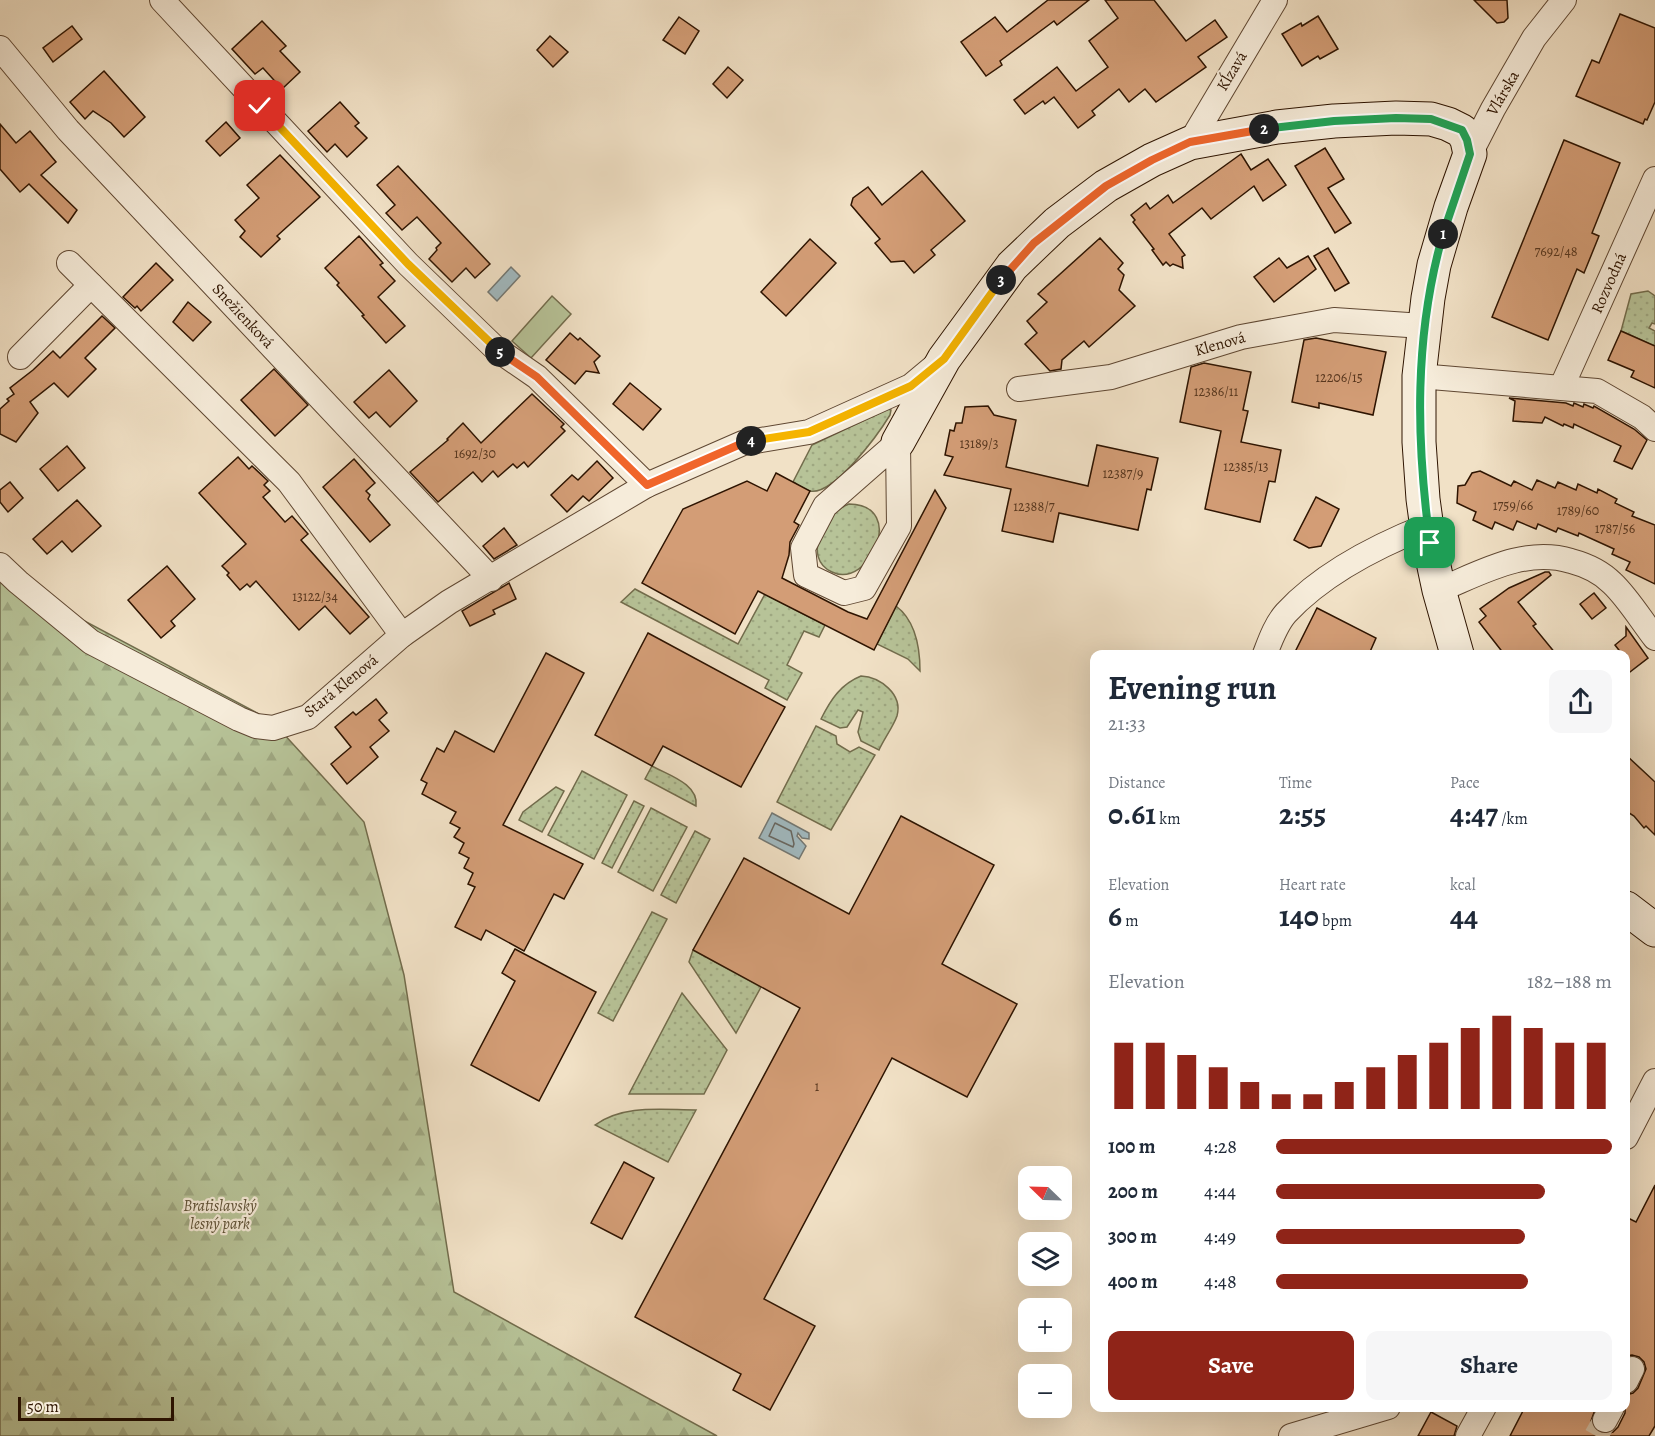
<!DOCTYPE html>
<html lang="en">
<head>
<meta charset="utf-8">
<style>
	:root { --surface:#fff; --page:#f6f6f7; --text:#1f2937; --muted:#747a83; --accent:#8f2418 }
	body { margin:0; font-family:Alegreya,serif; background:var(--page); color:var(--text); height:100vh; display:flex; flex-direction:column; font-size:22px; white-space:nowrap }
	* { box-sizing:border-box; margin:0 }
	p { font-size:20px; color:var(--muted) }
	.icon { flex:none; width:33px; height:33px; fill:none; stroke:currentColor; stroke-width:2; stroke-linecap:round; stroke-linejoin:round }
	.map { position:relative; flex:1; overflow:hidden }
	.drawer { position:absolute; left:1090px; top:650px; width:540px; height:762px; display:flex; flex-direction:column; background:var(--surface); border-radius:12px; box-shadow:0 6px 24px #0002 }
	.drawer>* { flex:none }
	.needle { width:39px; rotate:293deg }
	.tools { position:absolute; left:1018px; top:1166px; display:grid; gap:12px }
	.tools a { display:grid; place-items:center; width:54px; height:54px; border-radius:12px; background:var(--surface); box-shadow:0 6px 24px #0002; font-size:30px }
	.scale { position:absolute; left:18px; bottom:15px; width:156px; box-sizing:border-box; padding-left:6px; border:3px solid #2e1401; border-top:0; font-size:16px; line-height:21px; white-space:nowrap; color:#2e1401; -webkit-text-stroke:4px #f6ecda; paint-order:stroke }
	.pin { position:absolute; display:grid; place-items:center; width:51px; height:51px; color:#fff; margin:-26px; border-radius:12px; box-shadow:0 3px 9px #0006 }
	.km { position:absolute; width:30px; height:30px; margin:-15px; border-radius:50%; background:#222; color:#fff; font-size:16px; line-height:30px; text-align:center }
	.round { display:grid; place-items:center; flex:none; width:63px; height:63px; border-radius:12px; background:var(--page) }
	.overview { display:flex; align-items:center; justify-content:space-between; height:102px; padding:0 18px }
	h1 { font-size:33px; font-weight:700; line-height:45px }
	.metrics { display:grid; grid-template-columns:repeat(3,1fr); gap:9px; height:102px; padding:6px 18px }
	.metrics div { display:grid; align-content:center }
	.metrics b { font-size:30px; font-weight:700 }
	.metrics small { font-size:16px; font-weight:400 }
	.metrics p { font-size:16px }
	.chart { height:168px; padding:12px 18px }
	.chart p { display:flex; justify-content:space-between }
	.chart svg { width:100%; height:108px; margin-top:6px; stroke:var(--accent); stroke-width:6 }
	.cta { display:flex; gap:12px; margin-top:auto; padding:12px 18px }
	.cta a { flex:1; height:69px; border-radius:12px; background:var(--accent); color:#fff; font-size:24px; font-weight:700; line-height:69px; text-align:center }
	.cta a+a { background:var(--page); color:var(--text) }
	ul { padding:0 18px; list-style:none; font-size:20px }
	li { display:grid; grid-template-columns:96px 72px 1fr; align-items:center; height:45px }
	li i { height:15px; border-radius:8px; background:var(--accent) }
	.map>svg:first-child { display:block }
	.grass { fill:url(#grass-dots); stroke:#726c4c; stroke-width:1.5 }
	.forest { fill:url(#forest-firs); stroke:#726c4c; stroke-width:1.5 }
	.pitch { fill:#b7c398; stroke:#726c4c; stroke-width:1.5 }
	.water { fill:#a1bac1; stroke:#737874; stroke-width:1.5 }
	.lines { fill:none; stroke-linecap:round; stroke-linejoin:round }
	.shore { stroke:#686761; stroke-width:1.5 }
	.building { fill:#d39d76; stroke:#2e1401; stroke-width:1.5 }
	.street-tunnel { stroke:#d4c2a8; stroke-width:24; stroke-dasharray:24 12; stroke-linecap:butt }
	.street-casing { stroke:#5f4732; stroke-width:26 }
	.secondary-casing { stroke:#2e1401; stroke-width:35 }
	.street { stroke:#f6ecda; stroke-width:24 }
	.secondary { stroke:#f6ecda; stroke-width:33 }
	.split-1-casing { stroke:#fff; stroke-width:12 }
	.split-2-casing { stroke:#fff; stroke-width:12 }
	.split-3-casing { stroke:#fff; stroke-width:12 }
	.split-4-casing { stroke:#fff; stroke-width:12 }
	.split-5-casing { stroke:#fff; stroke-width:12 }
	.split-6-casing { stroke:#fff; stroke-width:12 }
	.split-1 { stroke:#22a559; stroke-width:8 }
	.split-2 { stroke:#22a559; stroke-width:8 }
	.split-3 { stroke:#f0652b; stroke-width:8 }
	.split-4 { stroke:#f5b400; stroke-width:8 }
	.split-5 { stroke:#f0652b; stroke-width:8 }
	.split-6 { stroke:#f5b400; stroke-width:8 }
	.labels { text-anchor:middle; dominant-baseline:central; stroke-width:4.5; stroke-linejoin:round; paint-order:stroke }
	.number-label { font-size:14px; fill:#57361e }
	.street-label { font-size:16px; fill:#2e1401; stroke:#f6ecda }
	.park-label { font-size:16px; font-style:italic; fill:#5e5136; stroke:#f6ecda }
</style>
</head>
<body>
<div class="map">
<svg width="1655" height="1436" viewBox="0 0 1655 1436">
	<defs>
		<pattern id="grass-dots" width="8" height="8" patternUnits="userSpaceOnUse" patternTransform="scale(1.5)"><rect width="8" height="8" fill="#b7c398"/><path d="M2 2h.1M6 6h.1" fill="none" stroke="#9ea781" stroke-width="1.8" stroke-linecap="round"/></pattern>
		<pattern id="forest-firs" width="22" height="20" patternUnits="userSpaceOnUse" patternTransform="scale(1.5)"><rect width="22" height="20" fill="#b7c398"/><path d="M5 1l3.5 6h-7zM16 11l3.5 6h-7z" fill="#9ea781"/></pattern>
	</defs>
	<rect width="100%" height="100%" fill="#f1e1c6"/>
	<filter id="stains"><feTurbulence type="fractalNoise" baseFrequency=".00333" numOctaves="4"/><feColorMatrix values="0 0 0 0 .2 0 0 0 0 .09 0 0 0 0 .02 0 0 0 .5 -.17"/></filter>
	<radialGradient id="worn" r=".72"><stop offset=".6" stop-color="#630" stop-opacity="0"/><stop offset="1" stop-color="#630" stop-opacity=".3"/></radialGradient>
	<!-- grass -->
	<g class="grass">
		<path d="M1648 291 1655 296V324L1652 323 1649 328 1655 331V346L1621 331 1631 294Z"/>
		<path d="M888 409 891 410 890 415C879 433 834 496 810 491 805 490 798 485 793 482L812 445Z"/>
		<path d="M849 504C908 505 869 590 832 572 801 558 825 512 849 504Z"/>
		<path d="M635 589 738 644 765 594 825 625 819 637 804 631 787 665 802 673 787 700 765 688 769 680 621 602Z"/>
		<path d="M896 606C916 621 920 647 920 671L908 659 877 644Z"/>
		<path d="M861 676C880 677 903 694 897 716 893 727 884 739 879 750L861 741 858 732 863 712 858 710 847 727 840 728 821 719C831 699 841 684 861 676Z"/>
		<path d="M816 726 836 736 837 744 850 752 859 747 875 755 831 830 777 802Z"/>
		<path d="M652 766C668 775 699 784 696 806L645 779Z"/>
		<path d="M582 771 627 795 594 859 548 835Z"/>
		<path d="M556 787 564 791 542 832 519 820 523 812Z"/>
		<path d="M634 801 644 806 612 868 602 863Z"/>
		<path d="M651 808 687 827 653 891 618 872Z"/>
		<path d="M695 831 710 839 676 903 661 895Z"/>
		<path d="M652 912 667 919 613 1021 598 1013Z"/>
		<path d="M693 950 761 987 736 1033 689 962Z"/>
		<path d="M682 993 727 1050 704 1094H629Z"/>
		<path d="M696 1110 668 1162 595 1125C624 1104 662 1110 696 1110Z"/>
	</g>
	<!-- forest -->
	<path class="forest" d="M0 576 272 721 364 822 404 975 454 1292 717 1436H0Z"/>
	<!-- pitch -->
	<path class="pitch" d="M552 296 571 314 531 358 512 341Z"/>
	<!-- water -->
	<g class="water">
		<path d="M511 267 520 276 497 301 488 292Z"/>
		<path d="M772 813 809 833V839L802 838 798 833 797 836 806 846 799 859 759 838Z"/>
	</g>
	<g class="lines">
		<!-- shore -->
		<path class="shore" d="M775 823 791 831 794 844 793 847 769 836Z"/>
	</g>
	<!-- building -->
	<g class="building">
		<path d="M1048 0H1089L1057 25 1054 21 1000 61 1002 65 986 76 961 42 995 17 1007 32Z"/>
		<path d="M1105 0H1154L1186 41 1215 20 1227 37 1198 57 1206 67 1156 102 1145 89 1129 102 1119 89 1092 111 1095 115 1078 128 1054 97 1045 104 1043 101 1025 114 1014 100 1057 67 1076 91 1108 67 1089 41 1118 18Z"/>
		<path d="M1474 0H1507L1508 18 1504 22 1497 23Z"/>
		<path d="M1620 14 1655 28V102L1647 120 1645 119 1643 124 1576 96 1592 60 1599 63Z"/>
		<path d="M1318 16 1338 49 1320 59 1318 56 1302 66 1282 34 1301 23 1302 26Z"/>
		<path d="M679 17 699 31 685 54 663 40Z"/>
		<path d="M262 21 286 46 280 51 300 72 282 89 263 68 255 74 232 49Z"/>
		<path d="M72 26 82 39 53 62 43 48Z"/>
		<path d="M550 36 568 52 553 67 537 50Z"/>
		<path d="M728 67 743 80 727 98 713 84Z"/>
		<path d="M104 71 145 117 124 137 111 123 93 111 85 119 70 102Z"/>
		<path d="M340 102 359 123 355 126 367 138 347 157 335 144 327 152 308 131Z"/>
		<path d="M226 122 240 138 220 156 206 141Z"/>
		<path d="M0 124 16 143 30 131 56 162 41 175 77 210 68 223 29 184 20 192 0 169Z"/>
		<path d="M1564 140 1620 163 1592 233 1599 236 1584 273 1577 269 1548 340 1492 317Z"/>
		<path d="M1325 148 1344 179 1328 188 1351 223 1335 233 1295 166Z"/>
		<path d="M1241 154 1251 170 1268 159 1286 185 1263 201 1254 186 1211 219 1202 208 1169 234 1185 255 1182 257 1183 268 1173 264 1170 266 1166 262 1163 265 1152 250 1154 249 1133 222 1135 220 1131 215 1146 203 1150 209 1168 195 1173 203Z"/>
		<path d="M280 155 320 197 277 236 280 239 261 257 240 237 245 231 235 220 259 198 247 185Z"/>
		<path d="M398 166 490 264 475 278 466 268 452 282 429 259 437 250 436 248 441 243 417 217 402 230 386 213 395 205 377 185Z"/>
		<path d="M922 171 965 221 931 250 935 255 914 273 904 261 891 262 875 243 880 239 851 205 853 198 868 187 882 205Z"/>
		<path d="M359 236 383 263 380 265 395 281 378 297 405 326 386 343 362 316 364 315 337 285 339 283 325 268Z"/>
		<path d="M1100 238 1123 263 1118 269 1124 275 1119 290 1135 306 1089 347 1084 341 1062 360 1061 369 1050 371 1025 344 1037 333 1027 321 1047 302 1038 294Z"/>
		<path d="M810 239 836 263 786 316 761 292Z"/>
		<path d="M1328 248 1349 283 1335 291 1314 256Z"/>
		<path d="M1308 256 1316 269 1274 302 1254 277 1279 258 1287 268Z"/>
		<path d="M156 263 173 280 141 311 137 306 135 308 123 297Z"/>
		<path d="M188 302 211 322 193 341 173 322Z"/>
		<path d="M102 316 115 328 85 358 96 369 68 397 54 383 30 402 38 413 16 442 0 434V409L9 401 7 399 14 394 10 388 33 370 53 351 60 358Z"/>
		<path d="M1621 331 1655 346V388L1631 377 1634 371 1608 360Z"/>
		<path d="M570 333 578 340 580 338 600 356 594 362 599 373 586 371 575 384 546 360Z"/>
		<path d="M1316 338 1386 352 1373 415 1319 403V408L1292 402 1304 340Z"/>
		<path d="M1204 363 1251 372 1243 410 1248 411 1241 442 1281 450 1275 482 1269 481 1260 522 1205 509 1221 431 1180 422 1191 367Z"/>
		<path d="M274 369 308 405 275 436 241 400Z"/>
		<path d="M389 370 417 401 390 427 376 412 369 418 354 402Z"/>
		<path d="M630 383 661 409 643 430 613 404Z"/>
		<path d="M532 394 564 424 561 427 565 431 528 467 524 462 517 468 513 464 498 477 493 471 482 482 473 472 438 502 410 472 448 440 447 439 463 423 481 443Z"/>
		<path d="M1509 398 1566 403 1573 406 1574 403 1583 407 1584 404 1593 408 1594 406 1634 429 1647 440 1632 469 1614 461 1621 446 1574 424 1573 428 1564 424 1563 426 1545 417 1542 423 1513 421 1515 401Z"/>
		<path d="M988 406 994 415 1016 420 1006 467 1088 486 1097 445 1158 458 1151 490 1147 489 1138 530 1059 513 1053 542 1002 531 1011 489 944 475 953 457 945 455 950 430 954 431 956 423H962L965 407Z"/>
		<path d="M67 446 85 468 58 491 40 469Z"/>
		<path d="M238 457 249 469 252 466 268 481 264 485 270 491 263 497 285 522 292 516 308 534 301 540 369 617 350 634 325 606 299 630 256 581 250 587 247 584 240 590 227 575 229 573 222 566 246 544 199 493Z"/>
		<path d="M354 459 375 483 366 491 370 495 368 499 390 525 370 542 323 487Z"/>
		<path d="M597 461 613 478 589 501 583 496 567 512 551 495 572 475 578 480Z"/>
		<path d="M1480 471 1511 486 1514 481 1532 490 1537 480 1555 488 1558 482 1576 490 1578 484 1597 493 1598 489 1617 499 1615 503 1634 512 1632 516 1655 525V584L1626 570 1630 562 1612 554 1614 549 1579 533 1578 536 1558 528 1556 532 1538 524 1536 529 1517 521 1513 530 1495 522 1492 529 1473 520 1476 512 1457 503 1458 486 1465 485 1472 473Z"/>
		<path d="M776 473 810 491 794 522 799 525 790 542 789 555 782 578 848 612 867 619 935 490 946 508 874 650 758 591 735 634 642 583 683 509 747 481 767 491Z"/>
		<path d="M10 482 23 498 8 512 0 502V490Z"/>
		<path d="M1316 497 1339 509 1321 546 1309 548 1294 540Z"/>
		<path d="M77 500 101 526 72 552 62 541 47 554 33 539Z"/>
		<path d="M504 528 517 545 494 559 483 546Z"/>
		<path d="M167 566 195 599 171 621 175 626 161 638 128 600Z"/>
		<path d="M1545 572H1549L1551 575 1518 602 1536 624 1533 626 1556 654H1504L1479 622 1486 616 1480 609 1509 588Z"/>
		<path d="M509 583 516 599 493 610 495 614 470 626 462 611Z"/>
		<path d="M1594 593 1606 608 1592 619 1580 604Z"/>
		<path d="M1317 608 1376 638 1369 654H1294Z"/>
		<path d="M1626 627 1648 658 1626 675V654H1622L1615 645 1626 636Z"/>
		<path d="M648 633 785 707 741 787 663 746 652 766 595 735Z"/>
		<path d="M546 653 584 673 503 825 583 864 564 899 554 894 524 951 486 930 481 940 455 927 475 887 468 884 473 873 464 868 469 858 459 853 464 843 454 837 460 828 450 823 456 812 422 794 427 783 421 780 437 748 444 752 455 731 494 752Z"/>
		<path d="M376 699 387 713 379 720 389 731 370 747 378 757 347 784 331 764 351 747 335 727 353 712 356 715Z"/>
		<path d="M1626 755 1655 782V835L1646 826 1644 828 1634 816 1626 811Z"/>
		<path d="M901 816 994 865 942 964 1017 1004 967 1097 892 1058 764 1299 815 1326 770 1410 733 1390 741 1374 635 1317 800 1008 693 950 744 858 849 914Z"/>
		<path d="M515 949 596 992 539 1101 471 1065 515 981 502 973Z"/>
		<path d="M624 1162 654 1178 622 1239 591 1223Z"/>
		<path d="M1655 1185V1426L1649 1436H1510L1525 1407H1596L1591 1421 1593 1428 1598 1432 1606 1434 1613 1432 1618 1427 1625 1413 1626 1395 1633 1393 1638 1388 1646 1369 1644 1362 1639 1357 1632 1355 1626 1356V1217L1636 1222Z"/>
		<path d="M1431 1412 1457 1426 1454 1436H1418Z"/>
	</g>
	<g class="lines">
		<!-- street-tunnel -->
		<path class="street-tunnel" d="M1596 1436 1605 1420"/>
		<!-- street casing -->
		<g class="street-casing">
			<g id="street">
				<path d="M162 0 408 264 495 348 537 377 647 485"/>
				<path d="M0 48 68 130 491 579"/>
				<path d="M1190 143 1275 0"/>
				<path d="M1470 154 1493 109 1534 38 1564 0"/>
				<path d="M69 263 289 482 402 635"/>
				<path d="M20 357 91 285"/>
				<path d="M1419 376 1597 391 1642 417 1655 429"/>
				<path d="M1562 386 1655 179"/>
				<path d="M1019 389 1111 377 1241 337 1334 320 1423 326"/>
				<path d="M898 442 899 526 864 588 844 593 806 575 803 548 825 506Z"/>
				<path d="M0 565 18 582 91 642 239 719 256 726 273 728 308 717 402 635 449 602 647 485 743 443 809 432 911 386 935 366"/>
				<path d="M1439 590C1481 573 1524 547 1571 561 1586 565 1601 572 1612 583 1628 598 1641 620 1655 638"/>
				<path d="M1265 654C1270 641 1276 624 1286 613 1322 574 1379 545 1427 526"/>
				<path d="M1626 1137 1655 1081"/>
				<path d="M1626 1381 1632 1369"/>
				<path d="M1605 1420 1612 1407"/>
				<path d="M1291 1436 1388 1407"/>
				<path d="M1468 1436 1484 1407"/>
			</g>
		</g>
		<!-- secondary casing -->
		<g class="secondary-casing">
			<g id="secondary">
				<path d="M898 442 944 359 1012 266 1057 223 1106 186 1152 160 1190 143 1277 127 1334 121 1396 118 1431 119 1448 124 1462 131 1467 140 1470 154 1451 207 1434 265 1428 298 1419 376V442L1423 499 1429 543 1439 590 1457 654"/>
				<path d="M1626 908 1655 930"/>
			</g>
		</g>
		<!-- street -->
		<use href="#street" class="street"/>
		<!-- secondary -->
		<use href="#secondary" class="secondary"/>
	</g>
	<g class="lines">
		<!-- split-1 casing -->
		<g class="split-1-casing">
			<path id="split-1" d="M1430 543C1416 439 1414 336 1443 234"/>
		</g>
		<!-- split-2 casing -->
		<g class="split-2-casing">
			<path id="split-2" d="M1264 129 1334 121 1396 118 1431 119 1462 130 1467 140 1470 154 1443 234"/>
		</g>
		<!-- split-3 casing -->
		<g class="split-3-casing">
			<path id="split-3" d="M1001 280 1034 243 1106 186 1152 160 1190 142 1264 129"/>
		</g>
		<!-- split-4 casing -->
		<g class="split-4-casing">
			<path id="split-4" d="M751 441 809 432 911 386 944 359 1001 280"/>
		</g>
		<!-- split-5 casing -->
		<g class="split-5-casing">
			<path id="split-5" d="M500 352 537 377 647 485 743 443 751 441"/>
		</g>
		<!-- split-6 casing -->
		<g class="split-6-casing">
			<path id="split-6" d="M260 106 408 264 500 352"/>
		</g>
		<!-- split-1 -->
		<use href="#split-1" class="split-1"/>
		<!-- split-2 -->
		<use href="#split-2" class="split-2"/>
		<!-- split-3 -->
		<use href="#split-3" class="split-3"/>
		<!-- split-4 -->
		<use href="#split-4" class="split-4"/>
		<!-- split-5 -->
		<use href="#split-5" class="split-5"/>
		<!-- split-6 -->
		<use href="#split-6" class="split-6"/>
	</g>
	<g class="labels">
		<!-- number labels -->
		<g class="number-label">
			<text x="1556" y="251">7692/48</text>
			<text x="1339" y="377">12206/15</text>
			<text x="1216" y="391">12386/11</text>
			<text x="979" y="443">13189/3</text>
			<text x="475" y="453">1692/30</text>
			<text x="1246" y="466">12385/13</text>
			<text x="1123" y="473">12387/9</text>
			<text x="1513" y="505">1759/66</text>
			<text x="1034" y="506">12388/7</text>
			<text x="1578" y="510">1789/60</text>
			<text x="1615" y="528">1787/56</text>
			<text x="315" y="596">13122/34</text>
			<text x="817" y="1086">1</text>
		</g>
		<!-- street labels -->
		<g class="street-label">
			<text transform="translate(1232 71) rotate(-59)">Kĺzavá</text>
			<text transform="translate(1503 93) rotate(-60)">Vlárska</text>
			<text transform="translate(1609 283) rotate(-66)">Rozvodná</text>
			<text transform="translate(243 316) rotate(47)">Snežienková</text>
			<text transform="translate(1220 344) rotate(-16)">Klenová</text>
			<text transform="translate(341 686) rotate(-39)">Stará Klenová</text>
		</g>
		<!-- park labels -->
		<g class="park-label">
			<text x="220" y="1206">Bratislavský<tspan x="220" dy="18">lesný park</tspan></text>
		</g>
	</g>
	<rect width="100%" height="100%" filter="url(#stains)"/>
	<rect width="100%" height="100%" fill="url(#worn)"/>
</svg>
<div class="tools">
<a><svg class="needle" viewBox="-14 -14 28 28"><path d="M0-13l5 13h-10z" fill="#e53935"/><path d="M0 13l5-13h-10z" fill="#747a83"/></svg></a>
<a><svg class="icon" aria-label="layers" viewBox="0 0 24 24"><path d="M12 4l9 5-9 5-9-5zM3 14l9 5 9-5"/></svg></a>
<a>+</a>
<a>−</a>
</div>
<div class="scale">50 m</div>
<div class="pin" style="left:1430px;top:543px;background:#1e9e55"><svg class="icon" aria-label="arrive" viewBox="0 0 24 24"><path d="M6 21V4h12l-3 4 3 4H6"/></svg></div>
<div class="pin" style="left:260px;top:106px;background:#d93025"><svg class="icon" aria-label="check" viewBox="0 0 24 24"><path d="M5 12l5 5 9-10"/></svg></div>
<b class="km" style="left:1443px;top:234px">1</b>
<b class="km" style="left:1264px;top:129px">2</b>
<b class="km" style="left:1001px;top:280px">3</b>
<b class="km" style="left:751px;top:441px">4</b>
<b class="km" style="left:500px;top:352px">5</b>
<section class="drawer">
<div class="overview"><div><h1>Evening run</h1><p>21:33</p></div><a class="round"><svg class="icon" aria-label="share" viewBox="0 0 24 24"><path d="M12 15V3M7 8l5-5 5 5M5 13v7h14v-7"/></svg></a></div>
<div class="metrics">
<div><p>Distance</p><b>0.61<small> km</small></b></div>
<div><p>Time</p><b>2:55</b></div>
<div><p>Pace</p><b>4:47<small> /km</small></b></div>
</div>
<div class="metrics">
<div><p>Elevation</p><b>6<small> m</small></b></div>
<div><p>Heart rate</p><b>140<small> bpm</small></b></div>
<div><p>kcal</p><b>44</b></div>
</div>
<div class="chart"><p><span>Elevation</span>182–188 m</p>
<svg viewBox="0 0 160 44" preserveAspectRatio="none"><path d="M5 44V17M15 44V17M25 44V22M35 44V27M45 44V33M55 44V38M65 44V38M75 44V33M85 44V27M95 44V22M105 44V17M115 44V11M125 44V6M135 44V11M145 44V17M155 44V17"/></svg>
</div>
<ul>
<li><b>100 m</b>4:28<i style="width:100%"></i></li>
<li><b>200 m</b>4:44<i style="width:80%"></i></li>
<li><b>300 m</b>4:49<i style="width:74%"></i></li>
<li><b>400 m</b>4:48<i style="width:75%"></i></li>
</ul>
<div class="cta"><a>Save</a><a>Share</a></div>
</section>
</div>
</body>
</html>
